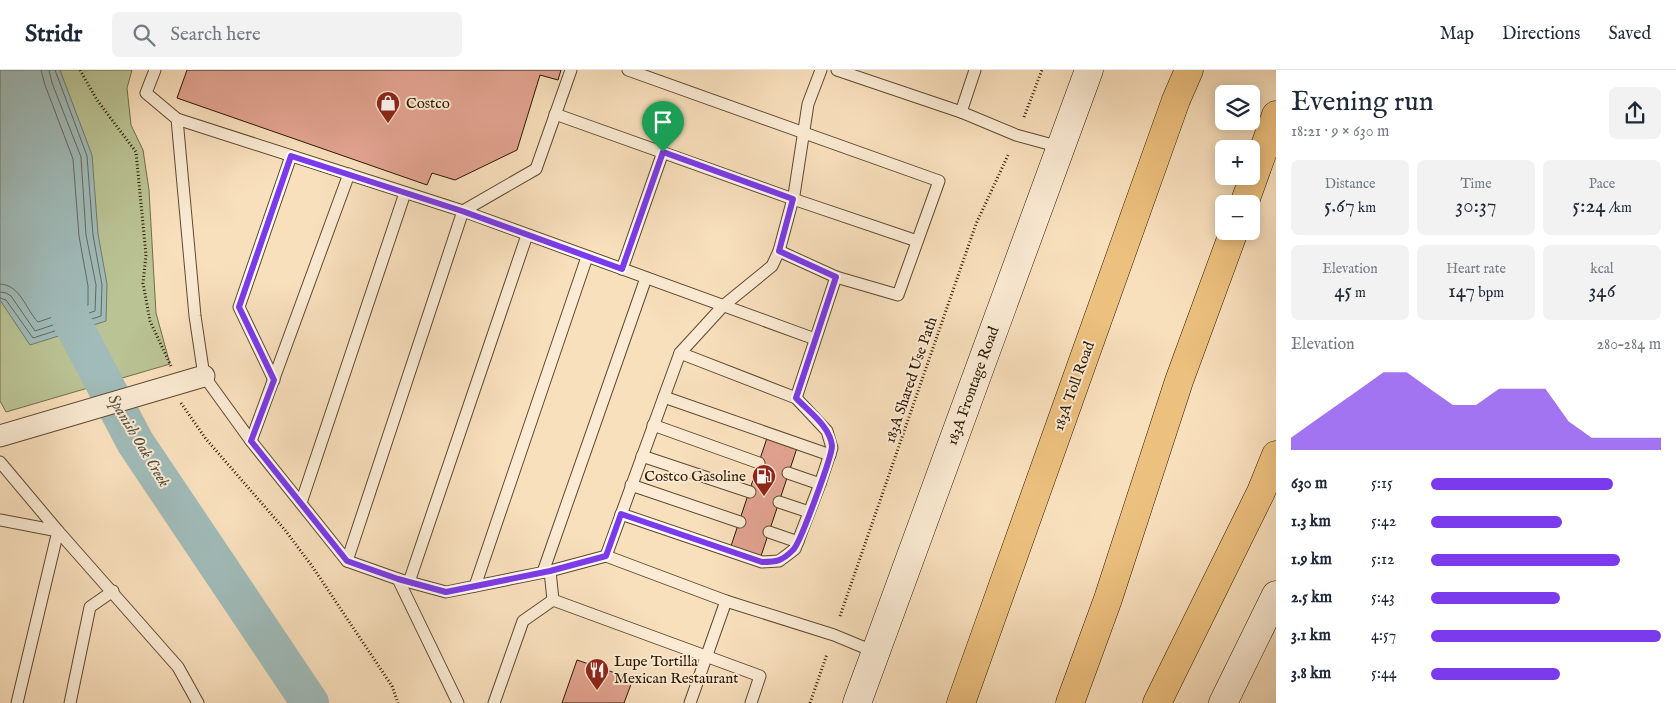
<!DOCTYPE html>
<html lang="en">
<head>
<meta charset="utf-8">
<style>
	:root { --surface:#fff; --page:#f2f2f3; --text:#1f2937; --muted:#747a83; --line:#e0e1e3; --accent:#7c3aed }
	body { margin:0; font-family:"IM FELL English",serif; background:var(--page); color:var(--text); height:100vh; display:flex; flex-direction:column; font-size:19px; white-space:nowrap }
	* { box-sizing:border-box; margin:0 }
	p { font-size:16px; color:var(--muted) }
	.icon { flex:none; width:28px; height:28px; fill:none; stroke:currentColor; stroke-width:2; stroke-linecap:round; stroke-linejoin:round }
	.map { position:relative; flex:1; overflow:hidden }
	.sheet { display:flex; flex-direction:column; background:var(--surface); width:400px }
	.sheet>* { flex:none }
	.controls { position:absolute; left:1215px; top:15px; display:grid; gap:10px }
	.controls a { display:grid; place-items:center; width:45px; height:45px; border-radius:8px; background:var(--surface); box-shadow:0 2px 12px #0003; font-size:25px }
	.pin { position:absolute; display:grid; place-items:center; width:42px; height:42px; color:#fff; margin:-51px -21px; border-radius:50% 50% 50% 0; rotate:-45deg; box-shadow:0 0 5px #0007 }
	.pin .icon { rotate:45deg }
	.round { display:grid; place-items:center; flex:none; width:52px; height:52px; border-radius:8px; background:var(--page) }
	.summary { display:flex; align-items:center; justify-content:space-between; height:85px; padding:0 15px }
	h1 { font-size:28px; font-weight:600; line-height:38px }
	.metrics { display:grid; grid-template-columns:repeat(3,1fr); gap:8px; height:85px; padding:5px 15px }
	.metrics div { display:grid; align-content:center; border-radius:8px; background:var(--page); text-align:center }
	.metrics b { font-size:21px; font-weight:600 }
	.metrics small { font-size:14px; font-weight:400 }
	.metrics p { font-size:14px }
	.chart { height:140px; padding:10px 15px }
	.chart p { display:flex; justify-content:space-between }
	.chart svg { width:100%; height:90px; margin-top:5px; fill:var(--accent); opacity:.7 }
	ul { padding:0 15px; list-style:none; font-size:16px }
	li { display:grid; grid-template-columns:80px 60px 1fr; align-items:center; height:38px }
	li i { height:12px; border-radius:6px; background:var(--accent) }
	header { display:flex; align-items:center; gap:30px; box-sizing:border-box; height:70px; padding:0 25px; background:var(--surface); border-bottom:1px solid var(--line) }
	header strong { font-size:24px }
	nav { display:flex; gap:28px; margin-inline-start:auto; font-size:18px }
	.search { width:350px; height:45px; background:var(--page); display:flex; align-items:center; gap:12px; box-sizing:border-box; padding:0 18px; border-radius:8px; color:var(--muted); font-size:19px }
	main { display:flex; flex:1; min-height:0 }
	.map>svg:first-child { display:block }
	.green { fill:#bac394; stroke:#726d4a }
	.water { fill:#a0bbb9; stroke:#71796f }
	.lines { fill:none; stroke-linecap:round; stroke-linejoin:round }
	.shore { stroke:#66695c; stroke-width:1 }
	.river { stroke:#a0bbb9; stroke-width:38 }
	.building { fill:#e3a391; stroke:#2b1700 }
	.service-casing { stroke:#5e492f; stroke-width:13 }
	.minor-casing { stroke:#5e492f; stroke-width:23 }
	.secondary-casing { stroke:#2b1700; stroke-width:29 }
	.motorway-casing { stroke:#2b1700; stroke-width:29 }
	.path { stroke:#2b1700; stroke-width:3; stroke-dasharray:1 2.5; stroke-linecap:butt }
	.service { stroke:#fbebd4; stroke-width:11 }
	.minor { stroke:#fbebd4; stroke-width:21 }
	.secondary { stroke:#fbebd4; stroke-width:28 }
	.motorway { stroke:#ecc07e; stroke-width:28 }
	.route-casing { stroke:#fff; stroke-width:10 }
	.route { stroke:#7c3aed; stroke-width:6 }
	.labels { text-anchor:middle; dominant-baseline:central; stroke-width:4; stroke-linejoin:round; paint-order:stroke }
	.poi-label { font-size:15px; fill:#2b1700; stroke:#fbebd4; text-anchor:start }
	.street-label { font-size:15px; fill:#2b1700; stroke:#fbebd4 }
	.water-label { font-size:16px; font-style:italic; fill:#545041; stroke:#fbebd4 }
</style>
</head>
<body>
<header>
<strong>Stridr</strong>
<div class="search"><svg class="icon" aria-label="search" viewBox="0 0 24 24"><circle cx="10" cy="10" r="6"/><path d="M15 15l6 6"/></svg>Search here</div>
<nav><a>Map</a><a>Directions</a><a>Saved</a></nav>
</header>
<main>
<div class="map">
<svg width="1276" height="633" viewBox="0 0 1276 633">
	<rect width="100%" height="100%" fill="#f9e0bd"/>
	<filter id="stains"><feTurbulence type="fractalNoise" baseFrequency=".004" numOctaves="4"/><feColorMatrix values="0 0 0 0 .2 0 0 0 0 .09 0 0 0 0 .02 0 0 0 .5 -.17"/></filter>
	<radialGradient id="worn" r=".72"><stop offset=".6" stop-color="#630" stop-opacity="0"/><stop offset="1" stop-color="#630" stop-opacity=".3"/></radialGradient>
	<!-- green -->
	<path class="green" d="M0 0H132L127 18 131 55 143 80 149 120 156 243 170 294 6 342 0 331Z"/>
	<!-- water -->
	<path class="water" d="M0 0H60L92 85 98 164 107 214 106 251 30 275 0 230Z"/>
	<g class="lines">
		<!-- shore -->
		<g class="shore">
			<path d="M0 214C21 215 26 240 38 252L88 235V216L79 166 73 89 45 15 41 0"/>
			<path d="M0 222 6 223 11 226 35 261 95 241 96 215 86 165 81 87 52 13 49 0"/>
			<path d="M0 228 6 230 33 268 101 246 102 215 93 165 87 86 55 0"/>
		</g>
		<!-- river -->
		<path class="river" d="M61 211 72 252 135 372 310 633"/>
	</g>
	<!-- building -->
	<g class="building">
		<path d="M187 0H561L558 10 540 5 517 80 455 110 432 103 427 115 177 28Z"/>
		<path d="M767 368 797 378 760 489 730 479Z"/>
		<path d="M577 590 633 609 624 633H562Z"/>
	</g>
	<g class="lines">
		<!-- service casing -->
		<g class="service-casing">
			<g id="service">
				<path d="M155 0 146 23 177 49 195 246 204 306 251 371 347 491 398 509 446 522 550 501 606 486 726 531 834 565 875 582"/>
				<path d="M628 0 939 111 898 225 836 207 796 328 680 283"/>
				<path d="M837 0 961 42"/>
				<path d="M975 0 961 42 1016 65 1060 77"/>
				<path d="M555 44 793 129 917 171"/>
				<path d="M177 49 463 141 815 269"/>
				<path d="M779 181 836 207"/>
				<path d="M622 199 663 82"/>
				<path d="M274 310 239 237 291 86"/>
				<path d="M664 327 830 385"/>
				<path d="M653 355 759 393"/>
				<path d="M251 371 349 104"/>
				<path d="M642 386 750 422"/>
				<path d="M0 392 58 461 17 633"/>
				<path d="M788 403 820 414 832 378 827 361 796 328"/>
				<path d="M631 415 740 452"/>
				<path d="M779 432 809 442"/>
				<path d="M301 433 405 123"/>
				<path d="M621 444 762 492 779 491 795 479 820 414"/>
				<path d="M0 450 58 461 178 597 198 633"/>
				<path d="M769 462 798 472"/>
				<path d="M606 486 680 283 723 236 772 196 779 181 794 125 808 34 821 0"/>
				<path d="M347 491 463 141 536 99 571 0"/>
				<path d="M550 501 553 530 760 606 751 633"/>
				<path d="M543 502 646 208"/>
				<path d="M398 509 458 633"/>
				<path d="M409 512 527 165"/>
				<path d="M475 516 587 187"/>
				<path d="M70 633 90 537 113 521"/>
				<path d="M494 633 523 551 553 530"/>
				<path d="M690 633 726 531"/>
			</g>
		</g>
		<!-- minor casing -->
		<g class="minor-casing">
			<path id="minor" d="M0 366 204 306"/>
		</g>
		<!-- secondary casing -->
		<g class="secondary-casing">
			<g id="secondary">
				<path d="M857 633 1089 0"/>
				<path d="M1223 633 1276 525"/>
			</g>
		</g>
		<!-- motorway casing -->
		<g class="motorway-casing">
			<g id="motorway">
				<path d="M1244 134 1276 45"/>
				<path d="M961 633 1176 30 1189 0"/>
				<path d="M1070 633 1108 529 1179 311 1234 161"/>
				<path d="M1157 633 1261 422 1276 385"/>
			</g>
		</g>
		<!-- path -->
		<g class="path">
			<path d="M80 0 97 30 136 82 146 185 143 213 150 251 171 296"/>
			<path d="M1024 47 1042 0"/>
			<path d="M181 333 206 369 285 460 312 496 392 616 398 633"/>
			<path d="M840 546 976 154 1009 83"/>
			<path d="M810 633 827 584"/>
		</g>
		<!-- service -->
		<use href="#service" class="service"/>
		<!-- minor -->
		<use href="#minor" class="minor"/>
		<!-- secondary -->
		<use href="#secondary" class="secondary"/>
		<!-- motorway -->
		<use href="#motorway" class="motorway"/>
	</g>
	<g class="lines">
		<!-- route casing -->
		<g class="route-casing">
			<path id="route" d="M663 82 793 129 779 181 836 207 796 328C809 342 830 356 832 376 832 386 800 474 793 480 782 491 777 492 762 492L621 444 606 486 550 501 446 522 398 509 347 491 251 371 274 310 239 237 291 86 462 141 622 199Z"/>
		</g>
		<!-- route -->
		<use href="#route" class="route"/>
	</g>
	<!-- icons -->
	<defs>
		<g id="shop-pin" transform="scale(1.25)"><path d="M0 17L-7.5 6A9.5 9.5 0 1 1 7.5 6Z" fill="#8f2418" stroke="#fbebd4"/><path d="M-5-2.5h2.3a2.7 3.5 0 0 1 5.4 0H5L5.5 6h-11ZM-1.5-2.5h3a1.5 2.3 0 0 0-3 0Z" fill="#fff"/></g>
		<g id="fuel-pin" transform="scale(1.25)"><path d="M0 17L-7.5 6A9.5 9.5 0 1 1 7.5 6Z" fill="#8f2418" stroke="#fbebd4"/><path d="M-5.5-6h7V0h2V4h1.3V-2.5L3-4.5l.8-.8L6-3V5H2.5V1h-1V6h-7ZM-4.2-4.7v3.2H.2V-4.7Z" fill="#fff"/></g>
		<g id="restaurant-pin" transform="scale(1.25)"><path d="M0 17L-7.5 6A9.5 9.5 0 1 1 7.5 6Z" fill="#8f2418" stroke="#fbebd4"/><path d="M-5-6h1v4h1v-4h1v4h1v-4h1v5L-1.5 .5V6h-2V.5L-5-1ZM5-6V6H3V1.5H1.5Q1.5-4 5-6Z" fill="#fff"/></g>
	</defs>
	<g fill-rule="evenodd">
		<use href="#shop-pin" x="388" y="33"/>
		<use href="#fuel-pin" x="764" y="406"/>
		<use href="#restaurant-pin" x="597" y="600"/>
	</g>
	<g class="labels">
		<!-- poi labels -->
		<g class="poi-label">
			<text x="406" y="33">Costco</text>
			<text x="746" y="406" text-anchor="end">Costco Gasoline</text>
			<text x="614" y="591">Lupe Tortilla<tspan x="614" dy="17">Mexican Restaurant</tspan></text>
		</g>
		<!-- street labels -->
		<g class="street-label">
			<text transform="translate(911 310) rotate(-71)">183A Shared Use Path</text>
			<text transform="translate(973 316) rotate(-70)">183A Frontage Road</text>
			<text transform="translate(1074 316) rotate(-70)">183A Toll Road</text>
		</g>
		<!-- water labels -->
		<g class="water-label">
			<text transform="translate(138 371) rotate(59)">Spanish Oak Creek</text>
		</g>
	</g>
	<rect width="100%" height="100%" filter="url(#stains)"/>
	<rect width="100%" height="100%" fill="url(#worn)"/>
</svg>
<div class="controls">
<a><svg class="icon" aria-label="layers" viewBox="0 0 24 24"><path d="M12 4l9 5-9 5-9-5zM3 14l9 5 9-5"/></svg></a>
<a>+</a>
<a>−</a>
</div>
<div class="pin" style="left:663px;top:82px;background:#1e9e55"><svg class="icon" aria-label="arrive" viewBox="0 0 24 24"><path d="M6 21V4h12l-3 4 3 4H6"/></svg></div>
</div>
<section class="sheet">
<div class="summary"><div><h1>Evening run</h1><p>18:21 · 9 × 630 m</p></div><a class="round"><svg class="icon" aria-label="share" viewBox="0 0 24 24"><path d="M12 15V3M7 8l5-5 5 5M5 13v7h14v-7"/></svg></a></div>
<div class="metrics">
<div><p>Distance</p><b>5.67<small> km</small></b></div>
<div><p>Time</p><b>30:37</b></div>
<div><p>Pace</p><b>5:24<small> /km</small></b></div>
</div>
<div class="metrics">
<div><p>Elevation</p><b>45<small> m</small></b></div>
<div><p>Heart rate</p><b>147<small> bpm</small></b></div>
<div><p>kcal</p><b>346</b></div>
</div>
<div class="chart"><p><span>Elevation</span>280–284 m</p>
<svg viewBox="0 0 160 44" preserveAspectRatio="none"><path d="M0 44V38L10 30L20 22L30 14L40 6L50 6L60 14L70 22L80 22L90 14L100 14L110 14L120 30L130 38L140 38L150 38L160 38V44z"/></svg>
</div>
<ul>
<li><b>630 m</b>5:15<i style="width:79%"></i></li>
<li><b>1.3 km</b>5:42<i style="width:57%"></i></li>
<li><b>1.9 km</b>5:12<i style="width:82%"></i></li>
<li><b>2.5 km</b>5:43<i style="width:56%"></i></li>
<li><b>3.1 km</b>4:57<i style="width:100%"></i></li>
<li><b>3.8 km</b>5:44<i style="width:56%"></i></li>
</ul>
</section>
</main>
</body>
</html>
